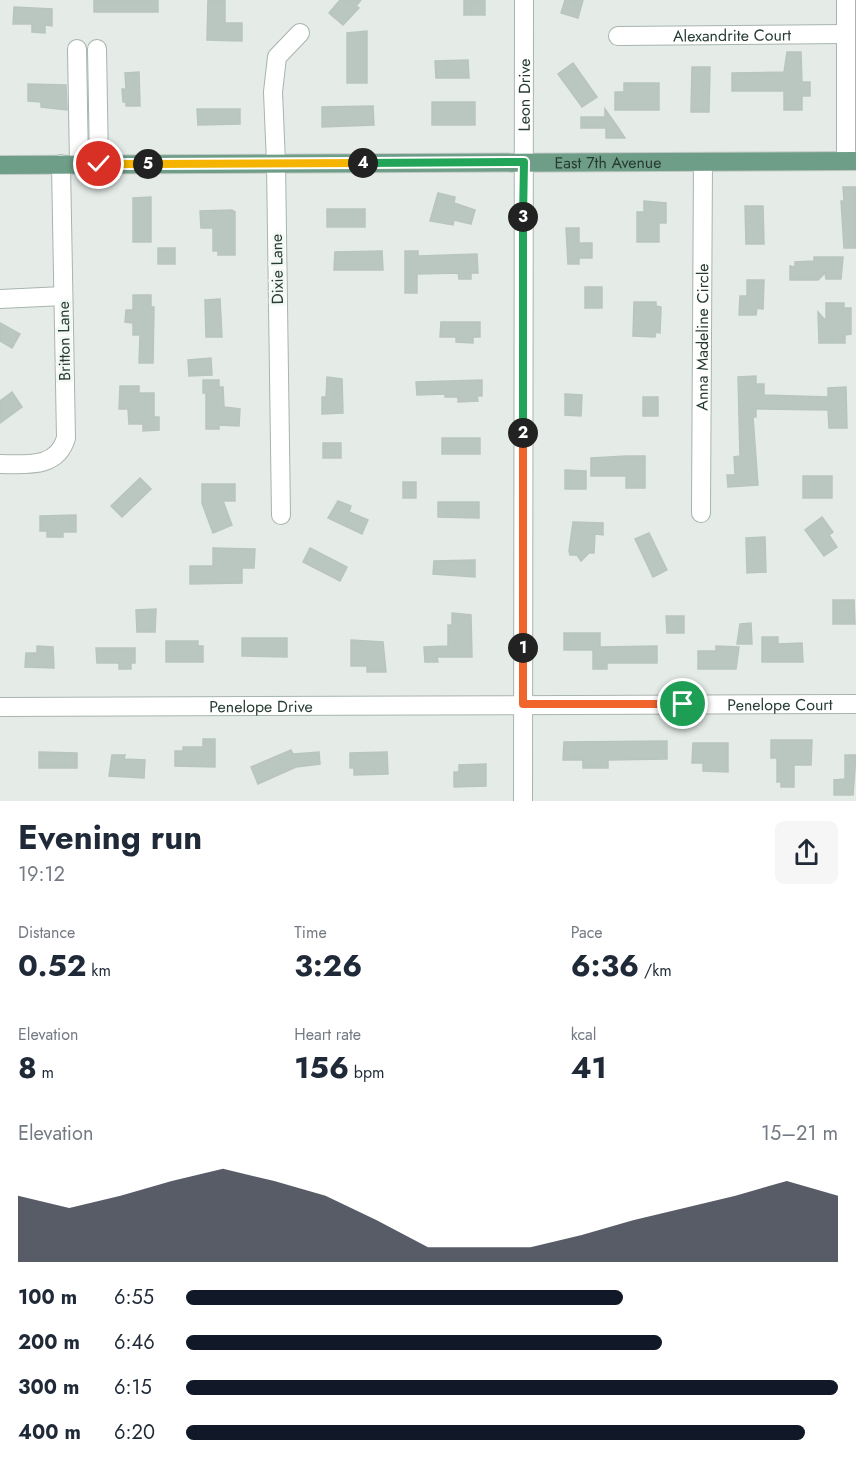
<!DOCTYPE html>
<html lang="en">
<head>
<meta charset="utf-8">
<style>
	:root { --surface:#fff; --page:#f6f6f7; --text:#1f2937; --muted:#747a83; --accent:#111827 }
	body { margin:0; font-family:Jost,sans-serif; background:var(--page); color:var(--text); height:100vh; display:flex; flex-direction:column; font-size:22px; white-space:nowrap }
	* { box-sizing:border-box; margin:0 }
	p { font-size:20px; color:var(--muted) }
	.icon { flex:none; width:33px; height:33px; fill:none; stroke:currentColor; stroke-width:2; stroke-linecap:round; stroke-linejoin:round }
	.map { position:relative; height:801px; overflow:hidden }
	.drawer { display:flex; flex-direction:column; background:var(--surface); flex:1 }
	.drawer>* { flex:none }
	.pin { position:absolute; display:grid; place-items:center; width:51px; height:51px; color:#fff; margin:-26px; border:3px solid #fff; border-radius:50%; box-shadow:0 2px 6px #0007 }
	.km { position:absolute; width:30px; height:30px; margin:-15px; border-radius:50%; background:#222; color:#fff; font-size:16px; line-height:30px; text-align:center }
	.round { display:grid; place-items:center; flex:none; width:63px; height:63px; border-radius:9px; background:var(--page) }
	.summary { display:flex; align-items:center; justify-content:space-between; height:102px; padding:0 18px }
	h1 { font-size:33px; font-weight:700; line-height:45px }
	.metrics { display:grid; grid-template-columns:repeat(3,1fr); gap:9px; height:102px; padding:6px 18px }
	.metrics div { display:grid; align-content:center }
	.metrics b { font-size:30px; font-weight:700 }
	.metrics small { font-size:16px; font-weight:400 }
	.metrics p { font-size:16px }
	.chart { height:168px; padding:12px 18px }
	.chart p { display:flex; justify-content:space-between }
	.chart svg { width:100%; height:108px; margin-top:6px; fill:var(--accent); opacity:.7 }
	ul { padding:0 18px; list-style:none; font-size:20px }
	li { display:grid; grid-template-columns:96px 72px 1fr; align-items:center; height:45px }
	li i { height:15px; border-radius:8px; background:var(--accent) }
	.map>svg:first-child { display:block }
	.building { fill:#bac7c0; stroke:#b8c5bd; stroke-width:1.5 }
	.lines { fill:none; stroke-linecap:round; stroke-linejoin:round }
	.minor-casing { stroke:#a8b4ae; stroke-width:20 }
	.major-casing { stroke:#c2c8c6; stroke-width:20 }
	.minor { stroke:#fff; stroke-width:18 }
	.major { stroke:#6e9d88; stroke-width:18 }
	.split-1-casing { stroke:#fff; stroke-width:12 }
	.split-2-casing { stroke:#fff; stroke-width:12 }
	.split-3-casing { stroke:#fff; stroke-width:12 }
	.split-4-casing { stroke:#fff; stroke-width:12 }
	.split-5-casing { stroke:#fff; stroke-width:12 }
	.split-6-casing { stroke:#fff; stroke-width:12 }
	.split-1 { stroke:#f0652b; stroke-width:8 }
	.split-2 { stroke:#f0652b; stroke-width:8 }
	.split-3 { stroke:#22a559; stroke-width:8 }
	.split-4 { stroke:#22a559; stroke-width:8 }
	.split-5 { stroke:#f5b400; stroke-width:8 }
	.split-6 { stroke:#f5b400; stroke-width:8 }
	.labels { text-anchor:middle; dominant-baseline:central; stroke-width:6; stroke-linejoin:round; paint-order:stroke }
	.street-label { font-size:16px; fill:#263c32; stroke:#f5f9f6 }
</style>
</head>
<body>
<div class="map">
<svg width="856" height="801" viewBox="0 0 856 801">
	<rect width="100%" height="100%" fill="#e5ece8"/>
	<!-- building -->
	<g class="building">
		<rect x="94" y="0" width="64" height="12"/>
		<path d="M208 0H225V23H242V41L207 40Z"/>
		<path d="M340 0H361L356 6 359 8 343 25 329 13Z"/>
		<rect x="464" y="0" width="21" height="15"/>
		<path d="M565 0H583L578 18 561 13Z"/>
		<path d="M14 7 52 9V26L45 25V33L32 32V24H13Z"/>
		<path d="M367 31V83H347V33Z"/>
		<path d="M787 52H801L802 82H810V96H802V110H784V91H732V73L784 72Z"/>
		<path d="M468 60 469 78H436L435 61Z"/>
		<path d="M573 63 597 97 582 107 558 74Z"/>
		<path d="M692 67H710L709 112H691Z"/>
		<path d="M139 72 140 106H126V102H123L122 89H126L125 73Z"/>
		<path d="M624 83H659V110H615V92H624Z"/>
		<path d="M28 84 66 85 67 110 41 107V102L28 101Z"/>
		<rect x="432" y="102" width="43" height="23"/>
		<path d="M373 106 374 125 322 127V107Z"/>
		<path d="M197 109H240V124L198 125Z"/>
		<path d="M605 109 619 129 625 138H606V128H581V117H605Z"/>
		<path d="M843 187H856V248H844L841 201H844Z"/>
		<path d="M438 193 455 197 454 203 475 210 471 224 454 220 453 225 430 221Z"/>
		<path d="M151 197V242H133V198Z"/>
		<path d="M644 201 666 203V223H659V242H637V212H644Z"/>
		<path d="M745 206H763L764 244H746Z"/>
		<rect x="327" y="209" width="38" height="18"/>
		<path d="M232 210 235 212V255H218V251H213V228H201L200 211Z"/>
		<path d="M566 228H579V243H592V258H579V264H568Z"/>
		<rect x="158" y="248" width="17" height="16"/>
		<path d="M382 251 383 270H334L335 252Z"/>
		<path d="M405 251H418V256L477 254 478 273H471V279H459L458 273 417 274V293H405Z"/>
		<path d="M814 257H843L841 279H826L825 273 818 280H790V266L795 267V262L814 261Z"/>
		<path d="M747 280H764L763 309 757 308 756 315H739L740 296H747Z"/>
		<rect x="585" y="287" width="17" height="21"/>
		<path d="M133 295H151V307H154L153 363H139L140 335H133V323L125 322 126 310H133Z"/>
		<path d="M220 299 222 337H206L205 300Z"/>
		<path d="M634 302H656V306L661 307 660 333 656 332 655 337 633 336Z"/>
		<path d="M826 303H844V308H851V334L845 335V343H819L818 312 826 321Z"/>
		<path d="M441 322H480V337H473V343L456 342V337H440Z"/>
		<path d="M0 323 20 334 12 348 0 341Z"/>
		<path d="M211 358 212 375 189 376 188 360Z"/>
		<path d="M756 376V384H764V395L828 397V388L846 387 847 428H829L828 410 756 409V417H753L758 485 728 487 727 475H735L734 457 740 456 738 377Z"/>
		<path d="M327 377 342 379 343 413 322 414V397H326Z"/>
		<path d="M203 380H219V387H223L224 407 240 409 239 426 219 425V429H206V393H203Z"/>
		<path d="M482 380V396H477L478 401 458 402V397H445V394L417 395 416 382Z"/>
		<path d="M120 386H139V393H154V417H159V430L143 431V424H129L128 409H119Z"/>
		<path d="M12 392 22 407 0 423V401Z"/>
		<path d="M565 394 582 395 581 416 565 415Z"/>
		<rect x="643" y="397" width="15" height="19"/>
		<rect x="442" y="438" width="38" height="16"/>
		<rect x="323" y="443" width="18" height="15"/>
		<path d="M626 456H645V488H626V476H591V458Z"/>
		<path d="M565 470 586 471V489H565Z"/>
		<rect x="803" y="476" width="29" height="22"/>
		<path d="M140 478 151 489 122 517 111 506Z"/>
		<rect x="403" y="482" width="13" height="16"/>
		<path d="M202 484H235V501H223L232 525 213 533 202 503Z"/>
		<path d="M338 501 351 506 349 512 368 520 362 534 328 518Z"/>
		<path d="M438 502H479V518L438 517Z"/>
		<path d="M76 515V532H63V537H47V531H40V516Z"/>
		<path d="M822 517 833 532 829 535 837 547 824 556 805 530Z"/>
		<path d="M573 522 603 523V535L595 534 594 553H589L581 561 577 555H570L569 551Z"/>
		<path d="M649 533 667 570 653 577 635 539Z"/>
		<path d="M765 537 766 572 747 573 746 538Z"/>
		<path d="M213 548 255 549 254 568H242V583L190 584V566H213Z"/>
		<path d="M310 548 347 567 340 581 303 562Z"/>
		<path d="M475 560V577L433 574 434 561Z"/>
		<path d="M833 600H854L855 624H833Z"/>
		<path d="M156 609 155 632H137L136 610Z"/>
		<path d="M452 613 471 615 472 657H437L438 662H425L424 647 448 646V625H452Z"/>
		<path d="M666 616H684V633H667Z"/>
		<path d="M751 623 752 644H737L740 624Z"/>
		<path d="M564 633H600V647L657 646V663H607V669H593V650H564Z"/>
		<path d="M762 637H778V644L802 643 803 662H762Z"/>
		<path d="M242 638H287V657L242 656Z"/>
		<path d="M351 640 383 642 386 672H367V666H351Z"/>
		<path d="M166 641H198V646H203V662H166Z"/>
		<path d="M37 646 53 647 54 668 25 667 26 653H37Z"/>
		<path d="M716 646 739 647 736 669H698V651H716Z"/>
		<path d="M96 648H135V663H131V669H119V663H97Z"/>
		<path d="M203 739H215V767L175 766V751H183V747H203Z"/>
		<path d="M771 740H812L811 765H794V787H781V782H777V758H771Z"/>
		<path d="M667 741V759L608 760V768H583V760H563L564 742Z"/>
		<path d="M693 743H728V772L703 771V763H692Z"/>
		<path d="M291 750 293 754 319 752 320 764 296 767 258 784 251 767Z"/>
		<path d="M39 752 77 753V768H39Z"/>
		<path d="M387 752 388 774 354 775V768H350V753Z"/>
		<path d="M112 755H125L124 759 145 760 144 778 109 776Z"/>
		<path d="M845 755H856L853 795H834V780L845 779Z"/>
		<path d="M486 764V786L454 787V772H459V765Z"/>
	</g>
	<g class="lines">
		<!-- minor casing -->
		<g class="minor-casing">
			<g id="minor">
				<path id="s1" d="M618 36 846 34"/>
				<path d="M77 49 79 164"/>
				<path d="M97 49 99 164"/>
				<path d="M846 161V0"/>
				<path d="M0 299 63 296"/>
				<path d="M0 464C26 464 57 469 66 438L61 164"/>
				<path id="s2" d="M701 513 703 162"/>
				<path d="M281 515 276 163 273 92 277 57 300 33"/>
				<path id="s3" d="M0 707 856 704"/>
				<path id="s4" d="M523 801 524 0"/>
			</g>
		</g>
		<!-- major casing -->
		<g class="major-casing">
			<g id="major">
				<path id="s5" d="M0 165 856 161"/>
			</g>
		</g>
		<!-- minor -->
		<use href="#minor" class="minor"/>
		<!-- major -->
		<use href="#major" class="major"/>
	</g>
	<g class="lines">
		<!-- split-1 casing -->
		<g class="split-1-casing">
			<path id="split-1" d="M523 648V704H683"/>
		</g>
		<!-- split-2 casing -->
		<g class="split-2-casing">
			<path id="split-2" d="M523 648V433"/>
		</g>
		<!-- split-3 casing -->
		<g class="split-3-casing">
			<path id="split-3" d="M523 433V217"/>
		</g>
		<!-- split-4 casing -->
		<g class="split-4-casing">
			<path id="split-4" d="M363 163 524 162 523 217"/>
		</g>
		<!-- split-5 casing -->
		<g class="split-5-casing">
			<path id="split-5" d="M148 164 363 163"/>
		</g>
		<!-- split-6 casing -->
		<g class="split-6-casing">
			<path id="split-6" d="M99 164H148"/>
		</g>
		<!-- split-1 -->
		<use href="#split-1" class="split-1"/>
		<!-- split-2 -->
		<use href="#split-2" class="split-2"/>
		<!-- split-3 -->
		<use href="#split-3" class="split-3"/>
		<!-- split-4 -->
		<use href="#split-4" class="split-4"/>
		<!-- split-5 -->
		<use href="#split-5" class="split-5"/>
		<!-- split-6 -->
		<use href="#split-6" class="split-6"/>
	</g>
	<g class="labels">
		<!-- street labels -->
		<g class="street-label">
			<text stroke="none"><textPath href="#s1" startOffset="114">Alexandrite Court</textPath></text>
			<text stroke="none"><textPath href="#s4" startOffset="706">Leon Drive</textPath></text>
			<text stroke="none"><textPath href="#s5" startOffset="608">East 7th Avenue</textPath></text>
			<text transform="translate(277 269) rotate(-91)">Dixie Lane</text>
			<text stroke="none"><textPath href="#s2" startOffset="176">Anna Madeline Circle</textPath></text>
			<text transform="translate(64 341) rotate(-91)">Britton Lane</text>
			<text stroke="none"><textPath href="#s3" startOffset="780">Penelope Court</textPath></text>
			<text stroke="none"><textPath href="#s3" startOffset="261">Penelope Drive</textPath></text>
		</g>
	</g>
</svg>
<div class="pin" style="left:683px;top:704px;background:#1e9e55"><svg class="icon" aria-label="arrive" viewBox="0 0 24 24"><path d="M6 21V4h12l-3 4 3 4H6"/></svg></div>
<div class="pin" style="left:99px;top:164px;background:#d93025"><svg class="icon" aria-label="check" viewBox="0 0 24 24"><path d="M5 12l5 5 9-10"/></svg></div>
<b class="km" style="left:523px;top:648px">1</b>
<b class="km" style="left:523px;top:433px">2</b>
<b class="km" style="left:523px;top:217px">3</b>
<b class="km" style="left:363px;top:163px">4</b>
<b class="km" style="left:148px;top:164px">5</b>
</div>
<section class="drawer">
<div class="summary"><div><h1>Evening run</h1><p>19:12</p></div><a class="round"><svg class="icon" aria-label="share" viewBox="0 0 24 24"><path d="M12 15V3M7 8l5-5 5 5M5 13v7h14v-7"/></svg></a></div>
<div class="metrics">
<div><p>Distance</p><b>0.52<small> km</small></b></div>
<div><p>Time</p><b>3:26</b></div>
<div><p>Pace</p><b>6:36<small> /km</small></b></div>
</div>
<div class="metrics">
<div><p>Elevation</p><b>8<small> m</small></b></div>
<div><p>Heart rate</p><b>156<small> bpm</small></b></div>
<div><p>kcal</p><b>41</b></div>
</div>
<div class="chart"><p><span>Elevation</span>15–21 m</p>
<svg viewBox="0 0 160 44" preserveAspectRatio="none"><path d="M0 44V17L10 22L20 17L30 11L40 6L50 11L60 17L70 27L80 38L90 38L100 38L110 33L120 27L130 22L140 17L150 11L160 17V44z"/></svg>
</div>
<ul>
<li><b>100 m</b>6:55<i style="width:67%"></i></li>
<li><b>200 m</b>6:46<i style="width:73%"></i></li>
<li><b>300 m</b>6:15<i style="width:100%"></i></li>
<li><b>400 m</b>6:20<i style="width:95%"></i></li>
</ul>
</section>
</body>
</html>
